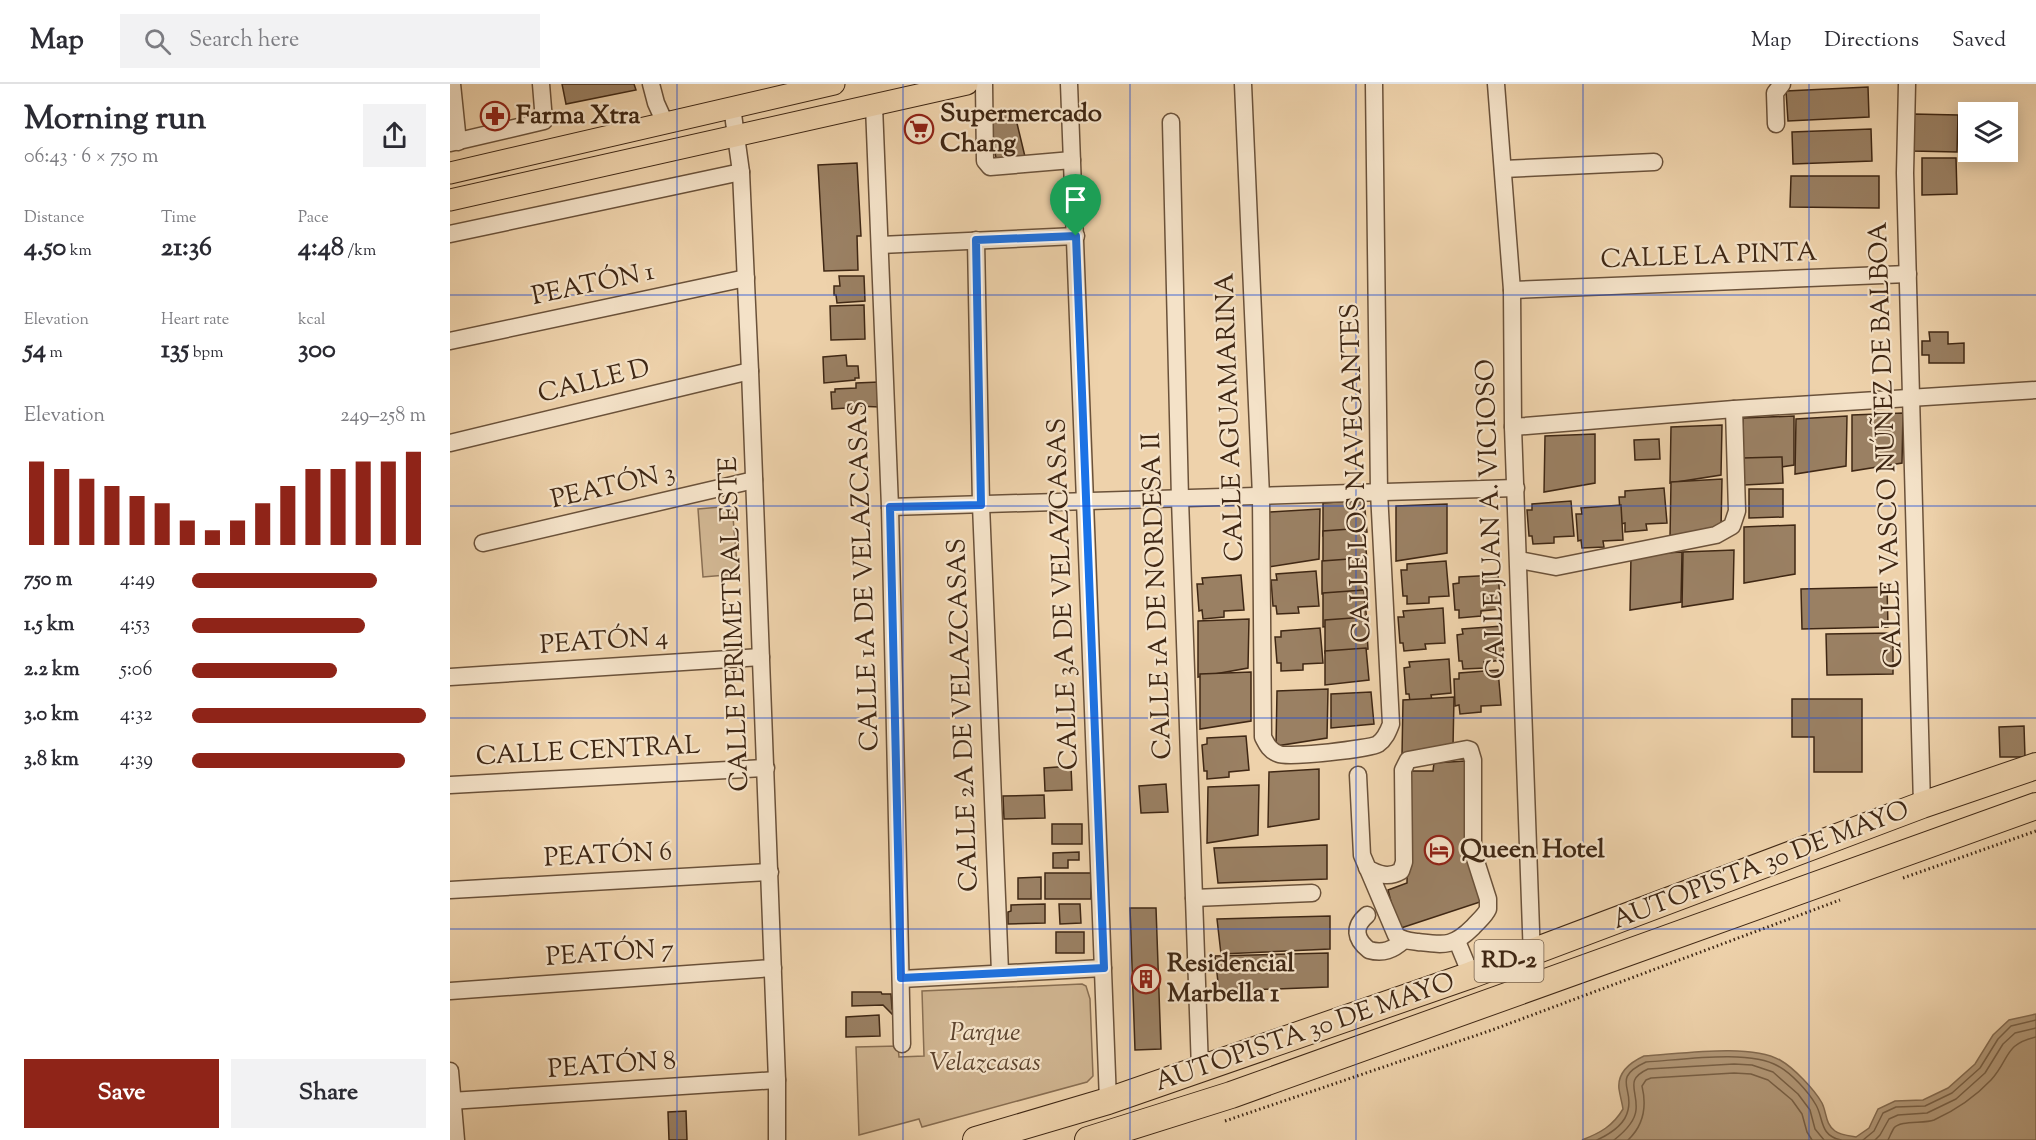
<!DOCTYPE html>
<html lang="en">
<head>
<meta charset="utf-8">
<style>
	:root { --surface:#fff; --page:#f2f2f3; --text:#2b2b33; --muted:#7c7c81; --line:#e1e1e2; --accent:#8f2418 }
	body { margin:0; font-family:"Sorts Mill Goudy",serif; background:var(--page); color:var(--text); height:100vh; display:flex; flex-direction:column; font-size:22px; white-space:nowrap }
	* { box-sizing:border-box; margin:0 }
	p { font-size:20px; color:var(--muted) }
	.icon { flex:none; width:33px; height:33px; fill:none; stroke:currentColor; stroke-width:2; stroke-linecap:round; stroke-linejoin:round }
	.map { position:relative; flex:1; overflow:hidden }
	.side { display:flex; flex-direction:column; background:var(--surface); width:450px }
	.side>* { flex:none }
	.tools { position:absolute; left:1508px; top:18px; display:grid; gap:12px }
	.tools a { display:grid; place-items:center; width:60px; height:60px; border-radius:0px; background:var(--surface); box-shadow:0 3px 15px #0003; font-size:30px }
	.pin { position:absolute; display:grid; place-items:center; width:51px; height:51px; color:#fff; margin:-62px -26px; border-radius:50% 50% 50% 0; rotate:-45deg; box-shadow:0 0 6px #0007 }
	.pin .icon { rotate:45deg }
	.round { display:grid; place-items:center; flex:none; width:63px; height:63px; border-radius:0px; background:var(--page) }
	.overview { display:flex; align-items:center; justify-content:space-between; height:102px; padding:0 24px }
	h1 { font-size:33px; font-weight:800; line-height:45px }
	.stats { display:grid; grid-template-columns:repeat(3,1fr); gap:9px; height:102px; padding:6px 24px }
	.stats div { display:grid; align-content:center }
	.stats b { font-size:26px; font-weight:800 }
	.stats small { font-size:16px; font-weight:400 }
	.stats p { font-size:16px }
	.chart { height:168px; padding:12px 24px }
	.chart p { display:flex; justify-content:space-between }
	.chart svg { width:100%; height:108px; margin-top:6px; stroke:var(--accent); stroke-width:6 }
	.primary-button { display:flex; gap:12px; margin-top:auto; padding:12px 24px }
	.primary-button a { flex:1; height:69px; border-radius:0px; background:var(--accent); color:#fff; font-size:24px; font-weight:800; line-height:69px; text-align:center }
	.primary-button a+a { background:var(--page); color:var(--text) }
	ul { padding:0 24px; list-style:none; font-size:20px }
	li { display:grid; grid-template-columns:96px 72px 1fr; align-items:center; height:45px }
	li i { height:15px; border-radius:8px; background:var(--accent) }
	header { display:flex; align-items:center; gap:36px; box-sizing:border-box; height:84px; padding:0 30px; background:var(--surface); border-bottom:2px solid var(--line) }
	header strong { font-size:28px }
	nav { display:flex; gap:33px; margin-inline-start:auto; font-size:21px }
	.search { width:420px; height:54px; background:var(--page); display:flex; align-items:center; gap:15px; box-sizing:border-box; padding:0 21px; border-radius:0px; color:var(--muted); font-size:22px }
	main { display:flex; flex:1; min-height:0 }
	.map>svg:first-child { display:block }
	.green { fill:#d0b591; stroke:#886e52; stroke-width:1.5 }
	.water { fill:#b29878; stroke:#846b50; stroke-width:1.5 }
	.lines { fill:none; stroke-linecap:round; stroke-linejoin:round }
	.shore { stroke:#786046; stroke-width:1.5 }
	.building { fill:#9a8063; stroke:#3f2714; stroke-width:1.5 }
	.minor-casing { stroke:#6b523a; stroke-width:19 }
	.major-casing { stroke:#3f2714; stroke-width:23 }
	.highway-casing { stroke:#3f2714; stroke-width:28 }
	.path { stroke:#3f2714; stroke-width:3; stroke-dasharray:1.5 3; stroke-linecap:butt }
	.minor { stroke:#f4e2c8; stroke-width:16 }
	.major { stroke:#eed2ab; stroke-width:21 }
	.highway { stroke:#eed2ab; stroke-width:26 }
	.route-casing { stroke:#fff; stroke-width:12 }
	.route { stroke:#1a73e8; stroke-width:8 }
	.grid { fill:none; stroke:#1d4ed8; stroke-width:1.5; stroke-opacity:0.55 }
	.labels { text-anchor:middle; dominant-baseline:central; stroke-width:4.5; stroke-linejoin:round; paint-order:stroke }
	.shield { fill:#f4e2c8; stroke:#755f4a; stroke-width:1.5 }
	.shield-label { font-size:24px; font-weight:bold; fill:#3f2714 }
	.poi-label { font-size:26px; font-weight:bold; fill:#3f2714; stroke:#f4e2c8; text-anchor:start }
	.street-label { font-size:26px; fill:#3f2714; stroke:#f4e2c8 }
	.park-label { font-size:26px; font-style:italic; fill:#5c432d; stroke:#f4e2c8 }
</style>
</head>
<body>
<header>
<strong>Map</strong>
<div class="search"><svg class="icon" aria-label="search" viewBox="0 0 24 24"><circle cx="10" cy="10" r="6"/><path d="M15 15l6 6"/></svg>Search here</div>
<nav><a>Map</a><a>Directions</a><a>Saved</a></nav>
</header>
<main>
<section class="side">
<div class="overview"><div><h1>Morning run</h1><p>06:43 · 6 × 750 m</p></div><a class="round"><svg class="icon" aria-label="share" viewBox="0 0 24 24"><path d="M12 15V3M7 8l5-5 5 5M5 13v7h14v-7"/></svg></a></div>
<div class="stats">
<div><p>Distance</p><b>4.50<small> km</small></b></div>
<div><p>Time</p><b>21:36</b></div>
<div><p>Pace</p><b>4:48<small> /km</small></b></div>
</div>
<div class="stats">
<div><p>Elevation</p><b>54<small> m</small></b></div>
<div><p>Heart rate</p><b>135<small> bpm</small></b></div>
<div><p>kcal</p><b>300</b></div>
</div>
<div class="chart"><p><span>Elevation</span>249–258 m</p>
<svg viewBox="0 0 160 44" preserveAspectRatio="none"><path d="M5 44V10M15 44V13M25 44V17M35 44V20M45 44V24M55 44V27M65 44V34M75 44V38M85 44V34M95 44V27M105 44V20M115 44V13M125 44V13M135 44V10M145 44V10M155 44V6"/></svg>
</div>
<ul>
<li><b>750 m</b>4:49<i style="width:79%"></i></li>
<li><b>1.5 km</b>4:53<i style="width:74%"></i></li>
<li><b>2.2 km</b>5:06<i style="width:62%"></i></li>
<li><b>3.0 km</b>4:32<i style="width:100%"></i></li>
<li><b>3.8 km</b>4:39<i style="width:91%"></i></li>
</ul>
<div class="primary-button"><a>Save</a><a>Share</a></div>
</section>
<div class="map">
<svg width="1586" height="1056" viewBox="0 0 1586 1056">
	<rect width="100%" height="100%" fill="#eed2ab"/>
	<filter id="stains"><feTurbulence type="fractalNoise" baseFrequency=".00333" numOctaves="4"/><feColorMatrix values="0 0 0 0 .2 0 0 0 0 .09 0 0 0 0 .02 0 0 0 .5 -.17"/></filter>
	<radialGradient id="worn" r=".72"><stop offset=".6" stop-color="#630" stop-opacity="0"/><stop offset="1" stop-color="#630" stop-opacity=".3"/></radialGradient>
	<!-- green -->
	<g class="green">
		<path d="M282 422 288 490 253 493 248 425Z"/>
		<path d="M632 900 636 902 640 915 643 992 637 998 472 1043 469 1035 409 1051 406 963 448 962 449 973 474 972 472 907Z"/>
	</g>
	<!-- water -->
	<path class="water" d="M1586 930V1056H1132C1150 1049 1163 1042 1173 1025 1172 1018 1170 1012 1169 1005 1167 988 1181 978 1194 972 1230 970 1300 959 1330 976 1344 984 1364 1005 1372 1019 1377 1029 1375 1040 1385 1047 1390 1051 1400 1052 1406 1053L1419 1044 1428 1025 1445 1017 1473 1016 1498 1004 1525 980 1543 951 1559 936Z"/>
	<g class="lines">
		<!-- shore -->
		<g class="shore">
			<path d="M1147 1056C1160 1050 1175 1041 1178 1026 1184 1004 1161 994 1196 978 1230 976 1300 965 1328 982 1342 990 1358 1007 1366 1021 1374 1035 1369 1051 1391 1056"/>
			<path d="M1164 1056C1173 1049 1185 1038 1186 1026 1188 1006 1174 996 1198 985L1284 980 1302 981 1323 988 1348 1010 1360 1026 1365 1045 1374 1056"/>
			<path d="M1178 1056C1194 1041 1197 1023 1192 1002L1196 996 1201 994 1284 989 1301 990 1318 996 1342 1016 1352 1030 1357 1048 1362 1056"/>
			<path d="M1413 1056 1424 1047 1433 1029 1446 1023 1475 1022 1502 1009 1530 984 1548 955 1561 942 1586 936"/>
			<path d="M1425 1056 1430 1051 1439 1035 1448 1031 1477 1029 1506 1015 1535 989 1553 960 1565 949 1586 944"/>
			<path d="M1438 1056C1440 1052 1442 1047 1444 1044 1450 1036 1474 1040 1484 1036 1506 1026 1525 1013 1541 996 1560 975 1554 960 1586 953"/>
		</g>
	</g>
	<!-- building -->
	<g class="building">
		<path d="M112 0H184L186 6 116 20Z"/>
		<path d="M1418 3 1419 33 1338 37 1336 7Z"/>
		<path d="M564 27 577 81 549 87 537 34Z"/>
		<path d="M1463 30 1508 31 1507 68 1462 67Z"/>
		<path d="M1421 45 1422 77 1343 80 1342 48Z"/>
		<path d="M1472 74H1506L1507 110 1472 111Z"/>
		<path d="M407 79 411 152H407L408 186 374 187 368 81Z"/>
		<path d="M1341 92H1429V124L1340 123Z"/>
		<path d="M389 192H414L415 217 387 219 386 211H384V202H390Z"/>
		<path d="M414 221 415 255 381 256 380 222Z"/>
		<path d="M1479 248H1498V260L1514 259V279H1479V271H1472V257H1480Z"/>
		<path d="M396 271 397 282H408L409 294H405V296L374 299 373 273Z"/>
		<path d="M429 298 430 323 405 322V325L396 326V324L382 325 381 308H385V305L406 304V299Z"/>
		<path d="M1453 329 1452 379 1402 387V331Z"/>
		<path d="M1344 332V381L1293 389V334Z"/>
		<path d="M1397 332 1396 382 1345 390 1346 335Z"/>
		<path d="M1272 341 1271 391 1220 399 1221 343Z"/>
		<path d="M1145 350V399L1094 408 1095 352Z"/>
		<path d="M1209 355 1210 375 1185 376 1184 356Z"/>
		<path d="M1332 373 1333 399 1294 401 1293 374Z"/>
		<path d="M1272 395 1271 445 1220 453 1221 398Z"/>
		<path d="M1214 404 1217 439 1196 440 1197 446 1175 448V439L1171 440 1169 413H1175V407Z"/>
		<path d="M1299 405H1333V433L1299 434Z"/>
		<path d="M914 416 917 448 873 452V419Z"/>
		<path d="M1121 417 1124 452 1104 453V459L1083 460 1082 452H1079L1077 426H1082V420Z"/>
		<path d="M997 420V469L946 477V422Z"/>
		<path d="M1171 421 1173 456 1153 457 1154 463 1132 464 1131 456 1128 457 1126 430H1132L1131 424Z"/>
		<path d="M870 425 869 475 818 483 819 428Z"/>
		<path d="M1345 441V490L1294 499V443Z"/>
		<path d="M914 444 917 476 873 480V447Z"/>
		<path d="M1284 466 1283 515 1232 523 1233 468Z"/>
		<path d="M1232 468 1231 518 1180 526 1181 471Z"/>
		<path d="M913 474 916 506 872 510V477Z"/>
		<path d="M996 477 999 512 979 513V519L957 520V512H953L951 486H957V480Z"/>
		<path d="M866 487 869 522 848 523 849 529 827 530 826 522H823L821 496H827L826 490Z"/>
		<path d="M791 491 794 526 774 527V533L753 535 752 526 749 527 747 500H753L752 494Z"/>
		<path d="M1048 491 1051 525 1031 527V532L1009 534V526H1005L1003 500 1009 499V493Z"/>
		<path d="M1437 503 1438 543 1352 545 1351 505Z"/>
		<path d="M914 506 917 539 873 543V509Z"/>
		<path d="M993 524 995 559 975 560 976 565 954 567 953 559H950L948 533H954L953 527Z"/>
		<path d="M916 533 918 565 875 569V536Z"/>
		<path d="M799 535 798 584 748 593V537Z"/>
		<path d="M1052 542 1054 576 1034 578 1035 584 1013 585 1012 577H1009L1007 551 1013 550 1012 545Z"/>
		<path d="M870 544 873 579 853 580V586L831 587V579H827L825 553H831V547Z"/>
		<path d="M1443 549V590L1377 591 1376 550Z"/>
		<path d="M916 564 919 596 875 601V567Z"/>
		<path d="M999 575 1001 609 981 611 982 616 960 618 959 610H956L954 584 960 583 959 578Z"/>
		<path d="M1048 586 1051 621 1031 622V628L1010 630 1009 621 1005 622 1004 595H1009V589Z"/>
		<path d="M801 588V637L750 645V590Z"/>
		<path d="M878 605 877 654 826 662 827 607Z"/>
		<path d="M921 608 924 640 881 644V610Z"/>
		<path d="M1004 613 1003 663 952 671 953 616Z"/>
		<path d="M1342 615H1412V688H1364V653H1342Z"/>
		<path d="M1574 642 1575 673H1550L1549 643Z"/>
		<path d="M796 652 799 686 779 688V693L757 695V687H754L752 661 757 660V654Z"/>
		<path d="M1015 677 1036 816 948 845 938 806 957 799 959 687H983L984 679Z"/>
		<path d="M621 682 622 706 595 707 594 684Z"/>
		<path d="M869 685V735L818 743 819 688Z"/>
		<path d="M716 700 718 728 691 729 689 702Z"/>
		<path d="M809 701 808 751 757 759 758 703Z"/>
		<path d="M594 711 595 734 554 735 553 712Z"/>
		<rect x="602" y="740" width="30" height="20"/>
		<path d="M877 761V795L768 799 764 764Z"/>
		<path d="M629 768V776H618V784H603V769Z"/>
		<rect x="595" y="789" width="46" height="26"/>
		<path d="M591 793V815H568V794Z"/>
		<path d="M595 820V839L558 840V828L561 827V821Z"/>
		<path d="M609 820H630L631 839 610 840Z"/>
		<path d="M680 824H706L711 965 685 966Z"/>
		<path d="M880 832V865L771 870 767 835Z"/>
		<rect x="606" y="848" width="28" height="21"/>
		<path d="M878 869V903L769 907 765 872Z"/>
		<path d="M402 908H431L432 910H441L442 925H444V927L442 930 433 921 402 922Z"/>
		<path d="M429 931 430 952 396 953V933Z"/>
		<path d="M236 1027 237 1056H219L218 1028Z"/>
	</g>
	<g class="lines">
		<!-- minor casing -->
		<g class="minor-casing">
			<g id="minor">
				<path d="M2 0 8 58"/>
				<path d="M201 0 206 19 215 39"/>
				<path d="M534 0 535 77 540 83 622 76"/>
				<path d="M619 0 658 1017"/>
				<path d="M793 0 811 412 813 653C817 661 820 667 829 670 838 674 920 665 928 660 935 655 938 648 941 640L929 408 924 0"/>
				<path d="M1046 0 1062 206 1063 343 1083 902"/>
				<path d="M1457 0 1455 89 1472 721"/>
				<path d="M424 22 440 423 452 960"/>
				<path d="M282 23 291 88 300 287 327 996V1056"/>
				<path d="M721 38 730 415 750 985"/>
				<path d="M1326 40 1325 9 1332 0"/>
				<path d="M0 59 94 37 91 0"/>
				<path d="M1053 85 1204 78"/>
				<path d="M0 150 291 88"/>
				<path d="M526 156 531 421 550 888"/>
				<path d="M430 161 626 152"/>
				<path d="M1062 206 1458 190"/>
				<path d="M0 257 296 194"/>
				<path d="M1063 343 1284 325 1586 306"/>
				<path d="M0 359 300 287"/>
				<path d="M440 423 1066 404"/>
				<path d="M33 459 304 396"/>
				<path d="M1069 476 1106 483 1266 451 1282 442 1287 427 1284 325"/>
				<path d="M0 593 311 573"/>
				<path d="M908 691 912 771 946 851C953 857 960 857 968 858 995 861 1003 863 1023 843 1028 837 1035 832 1038 825V815L1023 768V676L1020 666 1017 665 958 676 953 686 954 778 951 787C939 794 929 791 917 784"/>
				<path d="M0 701 316 684"/>
				<path d="M0 806 320 788"/>
				<path d="M744 814 862 809"/>
				<path d="M917 831C903 843 905 855 919 866 933 870 943 866 954 856"/>
				<path d="M1007 857 1021 891"/>
				<path d="M451 895 653 884"/>
				<path d="M0 907 323 884"/>
				<path d="M0 987 6 1056"/>
				<path d="M0 1017 327 996"/>
			</g>
		</g>
		<!-- major casing -->
		<g class="major-casing">
			<g id="major">
				<path d="M0 89 384 0"/>
				<path d="M0 116 517 0"/>
			</g>
		</g>
		<!-- highway casing -->
		<g class="highway-casing">
			<g id="highway">
				<path d="M526 1056 658 1017 1021 891 1472 721 1586 682"/>
				<path d="M638 1056 781 1011 1586 722"/>
			</g>
		</g>
		<!-- path -->
		<g class="path">
			<path d="M1453 794 1586 747"/>
			<path d="M775 1037 1042 946 1390 816"/>
		</g>
		<!-- minor -->
		<use href="#minor" class="minor"/>
		<!-- major -->
		<use href="#major" class="major"/>
		<!-- highway -->
		<use href="#highway" class="highway"/>
	</g>
	<g class="lines">
		<!-- route casing -->
		<g class="route-casing">
			<path id="route" d="M626 152 654 884 451 894 440 423 531 421 526 156Z"/>
		</g>
		<!-- route -->
		<use href="#route" class="route"/>
	</g>
	<!-- grid -->
	<path class="grid" d="M227 0V1056M453 0V1056M680 0V1056M906 0V1056M1133 0V1056M1359 0V1056M0 211H1586M0 422H1586M0 634H1586M0 845H1586"/>
	<!-- icons -->
	<defs>
		<g id="pharmacy-ring" transform="scale(1.5)"><circle r="9.5" fill="#f4e2c8" stroke="#8f2418" stroke-width="1.5"/><path d="M-2-6h4v4h4v4h-4v4h-4v-4h-4v-4h4Z" fill="#8f2418"/></g>
		<g id="supermarket-ring" transform="scale(1.5)"><circle r="9.5" fill="#f4e2c8" stroke="#8f2418" stroke-width="1.5"/><path d="M-6-5.5h2.5l.6 2H6L4.5 2H-2.5L-4.4-4H-6ZM-1.5 3.2a1.3 1.3 0 1 0 .1 0ZM3 3.2a1.3 1.3 0 1 0 .1 0Z" fill="#8f2418"/></g>
		<g id="hotel-ring" transform="scale(1.5)"><circle r="9.5" fill="#f4e2c8" stroke="#8f2418" stroke-width="1.5"/><path d="M-6-4.5h1.5V1H6V5H4.5V3h-9V5H-6ZM-4 0a1.8 1.8 0 1 1 3.6 0ZM.5 0V-2.5h3Q6-2.5 6 0Z" fill="#8f2418"/></g>
		<g id="building-ring" transform="scale(1.5)"><circle r="9.5" fill="#f4e2c8" stroke="#8f2418" stroke-width="1.5"/><path d="M-4-6H4V6H1V3H-1V6H-4ZM-2.5-4.3h1.7v1.8h-1.7ZM.8-4.3h1.7v1.8H.8ZM-2.5-1h1.7V.8h-1.7ZM.8-1h1.7V.8H.8Z" fill="#8f2418"/></g>
	</defs>
	<g fill-rule="evenodd">
		<use href="#pharmacy-ring" x="45" y="32"/>
		<use href="#supermarket-ring" x="469" y="45"/>
		<use href="#hotel-ring" x="989" y="766"/>
		<use href="#building-ring" x="696" y="895"/>
	</g>
	<g class="labels">
		<!-- shield labels -->
		<rect class="shield" x="1024.5" y="856" width="69" height="42" rx="4.5"/>
		<g class="shield-label">
			<text x="1059" y="877">RD-2</text>
		</g>
		<!-- poi labels -->
		<g class="poi-label">
			<text x="490" y="30">Supermercado<tspan x="490" dy="30">Chang</tspan></text>
			<text x="66" y="32">Farma Xtra</text>
			<text x="1010" y="766">Queen Hotel</text>
			<text x="717" y="880">Residencial<tspan x="717" dy="30">Marbella 1</tspan></text>
		</g>
		<!-- street labels -->
		<g class="street-label">
			<text transform="translate(1259 173) rotate(-2)">CALLE LA PINTA</text>
			<text transform="translate(143 201) rotate(-12)">PEATÓN 1</text>
			<text transform="translate(144 298) rotate(-14)">CALLE D</text>
			<text transform="translate(781 333) rotate(-92)">CALLE AGUAMARINA</text>
			<text transform="translate(1437 361) rotate(-92)">CALLE VASCO NÚÑEZ DE BALBOA</text>
			<text transform="translate(907 389) rotate(-92)">CALLE LOS NAVEGANTES</text>
			<text transform="translate(163 403) rotate(-13)">PEATÓN 3</text>
			<text transform="translate(1042 435) rotate(-92)">CALLE JUAN A. VICIOSO</text>
			<text transform="translate(415 492) rotate(-92)">CALLE 1A DE VELAZCASAS</text>
			<text transform="translate(614 510) rotate(-92)">CALLE 3A DE VELAZCASAS</text>
			<text transform="translate(708 512) rotate(-92)">CALLE 1A DE NORDESA II</text>
			<text transform="translate(285 540) rotate(-92)">CALLE PERIMETRAL ESTE</text>
			<text transform="translate(154 558) rotate(-4)">PEATÓN 4</text>
			<text transform="translate(514 631) rotate(-92)">CALLE 2A DE VELAZCASAS</text>
			<text transform="translate(138 668) rotate(-3)">CALLE CENTRAL</text>
			<text transform="translate(158 772) rotate(-3)">PEATÓN 6</text>
			<text transform="translate(1311 782) rotate(-21)">AUTOPISTA 30 DE MAYO</text>
			<text transform="translate(160 870) rotate(-4)">PEATÓN 7</text>
			<text transform="translate(855 949) rotate(-19)">AUTOPISTA 30 DE MAYO</text>
			<text transform="translate(162 982) rotate(-4)">PEATÓN 8</text>
		</g>
		<!-- park labels -->
		<g class="park-label">
			<text x="535" y="949">Parque<tspan x="535" dy="30">Velazcasas</tspan></text>
		</g>
	</g>
	<rect width="100%" height="100%" filter="url(#stains)"/>
	<rect width="100%" height="100%" fill="url(#worn)"/>
</svg>
<div class="tools">
<a><svg class="icon" aria-label="layers" viewBox="0 0 24 24"><path d="M12 4l9 5-9 5-9-5zM3 14l9 5 9-5"/></svg></a>
</div>
<div class="pin" style="left:626px;top:152px;background:#1e9e55"><svg class="icon" aria-label="arrive" viewBox="0 0 24 24"><path d="M6 21V4h12l-3 4 3 4H6"/></svg></div>
</div>
</main>
</body>
</html>
